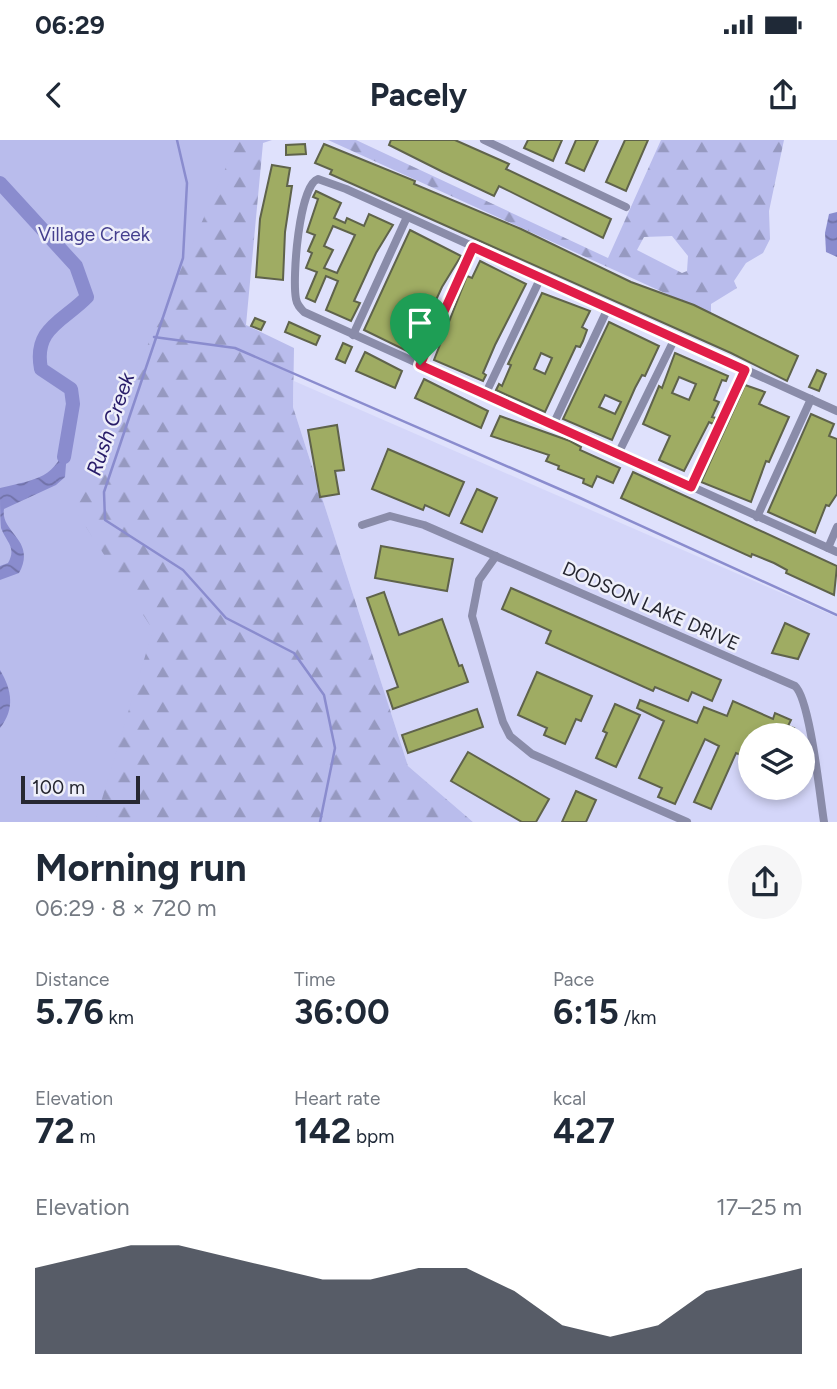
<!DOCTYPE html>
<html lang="en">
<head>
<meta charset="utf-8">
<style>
	:root { --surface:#fff; --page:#f6f6f7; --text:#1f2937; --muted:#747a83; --accent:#111827 }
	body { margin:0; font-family:Figtree,sans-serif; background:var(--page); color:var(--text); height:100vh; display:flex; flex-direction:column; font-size:26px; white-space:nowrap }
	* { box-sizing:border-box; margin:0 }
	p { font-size:23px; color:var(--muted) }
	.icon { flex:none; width:38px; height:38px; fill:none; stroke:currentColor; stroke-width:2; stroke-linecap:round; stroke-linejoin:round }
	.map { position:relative; height:682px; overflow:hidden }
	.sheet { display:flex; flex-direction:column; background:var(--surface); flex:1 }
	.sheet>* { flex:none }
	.tools { position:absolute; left:738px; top:583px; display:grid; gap:14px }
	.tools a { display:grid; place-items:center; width:77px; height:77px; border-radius:50%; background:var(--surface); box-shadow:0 4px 10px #0003; font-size:35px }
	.scale { position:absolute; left:21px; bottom:18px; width:119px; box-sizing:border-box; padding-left:7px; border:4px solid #262731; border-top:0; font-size:19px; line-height:24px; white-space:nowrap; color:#262731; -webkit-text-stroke:5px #eeeffa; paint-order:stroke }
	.pin { position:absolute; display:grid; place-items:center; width:60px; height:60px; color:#fff; margin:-72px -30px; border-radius:50% 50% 50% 0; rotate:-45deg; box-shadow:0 0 7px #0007 }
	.pin .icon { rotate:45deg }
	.round { display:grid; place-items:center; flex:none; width:74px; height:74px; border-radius:37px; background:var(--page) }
	.headline { display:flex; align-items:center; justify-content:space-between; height:119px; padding:0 35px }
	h1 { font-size:38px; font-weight:700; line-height:52px }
	.metrics { display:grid; grid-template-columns:repeat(3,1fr); gap:10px; height:119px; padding:7px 35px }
	.metrics div { display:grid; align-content:center }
	.metrics b { font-size:35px; font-weight:700 }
	.metrics small { font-size:19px; font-weight:400 }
	.metrics p { font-size:19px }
	.chart { height:196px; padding:14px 35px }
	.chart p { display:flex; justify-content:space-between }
	.chart svg { width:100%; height:126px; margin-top:7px; fill:var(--accent); opacity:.7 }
	.status { display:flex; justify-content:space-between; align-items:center; height:49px; padding:0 35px; background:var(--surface); direction:ltr }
	.status svg { height:19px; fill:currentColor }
	header { display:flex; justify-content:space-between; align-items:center; height:91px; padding:0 35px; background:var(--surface); font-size:32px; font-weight:700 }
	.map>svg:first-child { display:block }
	.built { fill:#d4d6f9; fill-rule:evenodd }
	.forest { fill:url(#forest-firs); fill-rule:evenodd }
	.park { fill:#b9bcec }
	.water { fill:url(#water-waves) }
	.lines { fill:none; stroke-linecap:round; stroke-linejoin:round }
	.stream { stroke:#8a8cce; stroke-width:2.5 }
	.river { stroke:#8a8cce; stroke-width:14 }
	.building { fill:#9fac63; stroke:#5f634b; stroke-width:2; fill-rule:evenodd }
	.minor { stroke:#8a8ca9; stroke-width:8 }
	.route-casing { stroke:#fff; stroke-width:14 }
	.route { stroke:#e11d48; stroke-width:9 }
	.labels { text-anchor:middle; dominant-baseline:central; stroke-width:5; stroke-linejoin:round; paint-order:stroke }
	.park-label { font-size:19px; fill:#443f8e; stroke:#eeeffa }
	.street-label { font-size:19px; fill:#262731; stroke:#eeeffa }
	.water-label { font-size:21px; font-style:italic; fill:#271b68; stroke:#eeeffa }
</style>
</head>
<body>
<div class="status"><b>06:29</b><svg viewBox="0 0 49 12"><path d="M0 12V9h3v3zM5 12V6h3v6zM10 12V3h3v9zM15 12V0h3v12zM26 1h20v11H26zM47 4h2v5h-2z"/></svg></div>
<header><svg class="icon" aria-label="back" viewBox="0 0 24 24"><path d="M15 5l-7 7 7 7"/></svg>Pacely<svg class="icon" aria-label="share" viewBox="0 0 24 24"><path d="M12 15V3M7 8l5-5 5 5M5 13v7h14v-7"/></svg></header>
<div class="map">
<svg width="837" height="682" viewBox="0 0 837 682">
	<defs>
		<pattern id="forest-firs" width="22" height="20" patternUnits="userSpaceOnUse" patternTransform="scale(1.75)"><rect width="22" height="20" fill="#b9bcec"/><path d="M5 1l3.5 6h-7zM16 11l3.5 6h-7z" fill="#9699c0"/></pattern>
		<pattern id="water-waves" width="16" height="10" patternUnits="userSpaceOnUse" patternTransform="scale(1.75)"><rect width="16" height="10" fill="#8a8cce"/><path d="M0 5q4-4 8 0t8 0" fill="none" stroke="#7172a8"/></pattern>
	</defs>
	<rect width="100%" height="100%" fill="#dfe1fc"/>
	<!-- built -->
	<path class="built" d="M294 241 837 477V682H473L408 626 293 267ZM751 595H803V648H751Z"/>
	<!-- forest -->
	<g class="forest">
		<path d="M0 0H272L263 3 246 185 294 208 293 267 408 626 473 682H0Z"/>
		<path d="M328 0H356L608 118 661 0H784L769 71 770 99 763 113 746 123 734 141 737 148 711 164V174ZM672 96 688 116 687 131 682 133 637 110 644 97Z"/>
	</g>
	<!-- park -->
	<path class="park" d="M0 0H238L75 370 153 490 95 682H0Z"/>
	<!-- water -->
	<g class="water">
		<path d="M837 72V117L826 112 825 93 829 74Z"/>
		<path d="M68 299 65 337 56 345 4 369C0 393 37 400 19 433L0 440V426L8 423C17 407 6 402 1 388 0 378 0 359 0 348 37 339 56 339 68 299Z"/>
		<path d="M0 530C12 550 15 569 0 588Z"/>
	</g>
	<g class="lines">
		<!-- stream -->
		<g class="stream">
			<path d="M177 0 187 43 183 118 104 352 105 380 183 430 226 478 294 513 324 555 335 608 320 682"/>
			<path d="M154 197 235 208 580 358 837 475"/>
		</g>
		<!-- river -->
		<path class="river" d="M0 43 76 126 87 157C64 181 33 188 41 229L71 249 73 264 64 317"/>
	</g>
	<!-- building -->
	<g class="building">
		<path d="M391 0H455L509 24 506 29 611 79 603 98 499 46 494 56 443 32 389 5Z"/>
		<path d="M528 0H562L553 21 524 8Z"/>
		<path d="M576 0H598L584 31 566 23Z"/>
		<path d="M625 0H648L626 51 606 42Z"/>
		<path d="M305 4 306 14 286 15V5Z"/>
		<path d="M324 4 415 41 414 44 521 89 631 142 694 165 798 216 787 241 731 213 330 34 332 30 315 23Z"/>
		<path d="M272 25 290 28 287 46H292L285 92 283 140 256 137 260 79Z"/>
		<path d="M316 51 341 63 334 78 345 83 347 78 364 86 369 74 393 85 376 113 354 161 360 163 351 181 326 170 338 141 326 136 315 162 306 158 317 132 306 128 312 113 308 111 315 95 307 92 318 59 313 57ZM333 86 355 95 337 133 324 128 333 110 324 106Z"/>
		<path d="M410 90 461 116 442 147 423 188 426 189 422 199 418 197 411 213 364 190Z"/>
		<path d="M480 121 526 144 495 205 483 233 486 235 483 241 434 220 467 136 472 138Z"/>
		<path d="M542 153 590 171 582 187 587 190 583 201 580 207 576 206 545 272 496 250 499 244 502 246 511 225 508 224ZM541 213 552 218 545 234 534 229Z"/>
		<path d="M255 178 265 182 261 190 251 186Z"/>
		<path d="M289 182 320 196 316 205 285 192Z"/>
		<path d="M609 182 659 206 645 236 642 235 635 248 612 300 563 279ZM605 255 621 262 615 274 599 267Z"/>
		<path d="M343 203 352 207 345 223 336 219Z"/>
		<path d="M365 212 402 231 395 248 356 231Z"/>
		<path d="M675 213 728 236 726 241 722 240 714 260 719 262 712 277 716 278 713 284 709 282 684 331 659 320 670 296 643 284 659 246 662 248ZM679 237 696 244 689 260 672 253Z"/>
		<path d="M817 230 826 234 819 251 809 247Z"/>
		<path d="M424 239 488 271 481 288 415 258Z"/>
		<path d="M745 245 765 252 759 264 789 277 769 322 766 321 751 362 701 342Z"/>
		<path d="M811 274 834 284 829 296 837 299V354L829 366 826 365 815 393 768 372Z"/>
		<path d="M500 276 570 301 581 307 580 310 620 328 613 343 597 336 592 347 583 343 584 339 558 329 559 326 546 321 549 315 491 296Z"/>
		<path d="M337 285 344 330 335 331 339 354 320 357 308 290Z"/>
		<path d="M388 309 464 342 449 376 425 365 423 370 372 349Z"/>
		<path d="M633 332 837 426 834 455 786 433 787 430 774 423 752 414 751 417 621 358Z"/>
		<path d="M477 349 497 358 482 392 461 383Z"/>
		<path d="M381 406 453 419 447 451 375 438Z"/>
		<path d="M511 448 721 540 712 561 692 552 688 561 655 547 653 551 546 503 551 491 502 469Z"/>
		<path d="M384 452 399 495 442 479 459 526 462 525 468 542 393 569 387 551 398 547 367 458Z"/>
		<path d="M785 483 809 494 798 519 772 513Z"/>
		<path d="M537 532 592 556 581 581 576 579 565 604 544 595 547 588 518 575Z"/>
		<path d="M640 560 697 583 704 567 727 576 733 561 773 579 775 573 791 580 788 586 794 588 791 595H751V619L736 613 711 669 694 662 719 606 705 599 675 664 658 657 662 648 639 638 664 581 637 568Z"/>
		<path d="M615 564 640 575 616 627 596 618 607 593 603 591Z"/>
		<path d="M477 569 483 587 408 613 402 595Z"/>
		<path d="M468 612 549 659 536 682H522L451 641Z"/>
		<path d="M576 651 596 660 586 682H562Z"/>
	</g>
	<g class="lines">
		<!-- minor -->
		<g class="minor">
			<path d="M484 0 626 67"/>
			<path d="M353 195 407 77"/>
			<path d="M420 225 473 107"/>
			<path d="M485 255 541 137"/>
			<path d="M837 271 346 49 318 39C299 45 292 139 296 159 297 165 300 168 304 172L837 412"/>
			<path d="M553 285 608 168"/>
			<path d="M618 314 675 198"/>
			<path d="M691 347 745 230"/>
			<path d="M757 377 811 259"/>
			<path d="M362 385 390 376 424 385 795 546C810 559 820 657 824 682"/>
			<path d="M828 408 837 387"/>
			<path d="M496 416 479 440 472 476 503 582 510 596 532 614 687 682"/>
		</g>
	</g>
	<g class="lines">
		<!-- route casing -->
		<g class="route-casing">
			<path id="route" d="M473 107 745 230 691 347 420 225Z"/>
		</g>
		<!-- route -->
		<use href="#route" class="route"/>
	</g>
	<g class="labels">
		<!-- park labels -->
		<g class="park-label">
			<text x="94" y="94">Village Creek</text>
		</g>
		<!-- street labels -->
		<g class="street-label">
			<text transform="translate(651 466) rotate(24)">DODSON LAKE DRIVE</text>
		</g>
		<!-- water labels -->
		<g class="water-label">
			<text transform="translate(110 284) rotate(-71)">Rush Creek</text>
		</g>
	</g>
</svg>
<div class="tools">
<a><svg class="icon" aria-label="layers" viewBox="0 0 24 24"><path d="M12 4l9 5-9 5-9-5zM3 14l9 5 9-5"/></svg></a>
</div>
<div class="scale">100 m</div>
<div class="pin" style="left:420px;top:225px;background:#1e9e55"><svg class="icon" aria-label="arrive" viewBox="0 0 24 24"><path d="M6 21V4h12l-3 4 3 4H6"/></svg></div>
</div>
<section class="sheet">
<div class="headline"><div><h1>Morning run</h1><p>06:29 · 8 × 720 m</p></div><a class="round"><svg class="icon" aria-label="share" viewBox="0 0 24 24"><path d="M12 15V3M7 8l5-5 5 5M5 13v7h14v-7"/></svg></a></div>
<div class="metrics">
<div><p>Distance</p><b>5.76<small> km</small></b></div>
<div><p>Time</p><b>36:00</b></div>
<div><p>Pace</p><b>6:15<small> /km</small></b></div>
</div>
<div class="metrics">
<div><p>Elevation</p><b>72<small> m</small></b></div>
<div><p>Heart rate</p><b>142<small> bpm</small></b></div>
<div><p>kcal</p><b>427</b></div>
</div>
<div class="chart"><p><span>Elevation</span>17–25 m</p>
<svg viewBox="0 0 160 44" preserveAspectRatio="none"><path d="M0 44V14L10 10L20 6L30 6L40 10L50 14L60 18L70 18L80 14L90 14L100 22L110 34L120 38L130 34L140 22L150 18L160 14V44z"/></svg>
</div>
</section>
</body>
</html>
